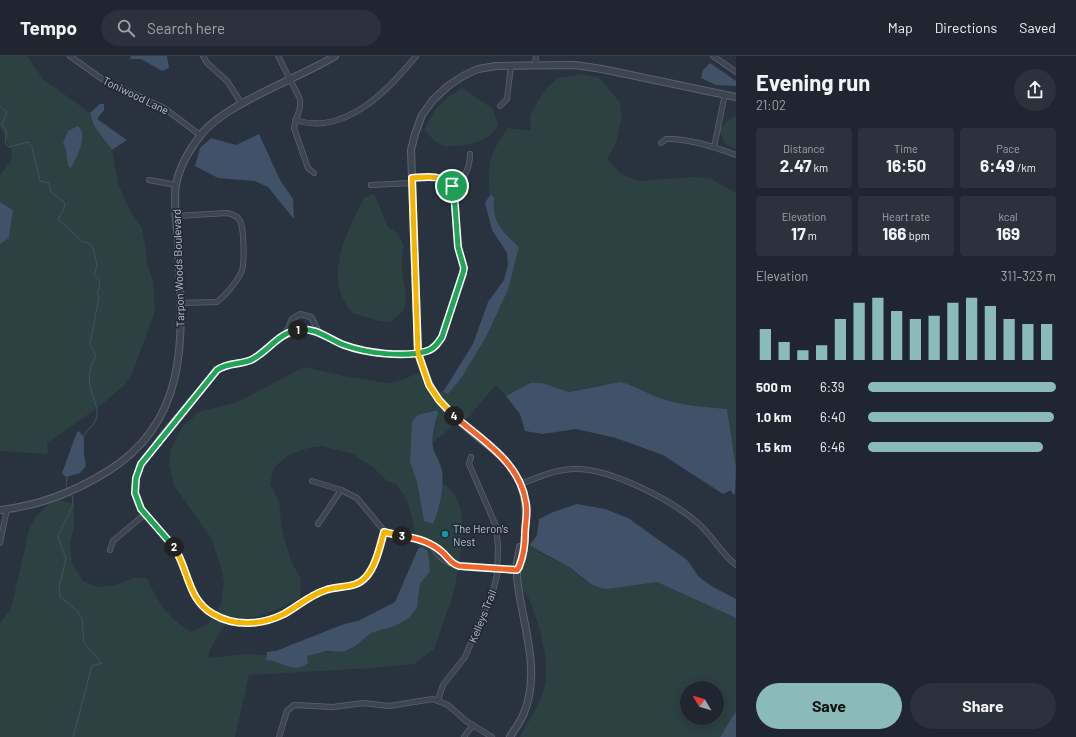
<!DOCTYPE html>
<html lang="en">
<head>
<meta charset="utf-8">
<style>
	:root { --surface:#1f262f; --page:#2c323b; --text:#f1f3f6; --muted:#a1a5aa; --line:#3c434b; --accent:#8bbbb9 }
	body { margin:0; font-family:Barlow,sans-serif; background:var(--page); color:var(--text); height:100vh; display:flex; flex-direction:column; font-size:15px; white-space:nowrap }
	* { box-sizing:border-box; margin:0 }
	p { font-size:13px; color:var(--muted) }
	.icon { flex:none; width:22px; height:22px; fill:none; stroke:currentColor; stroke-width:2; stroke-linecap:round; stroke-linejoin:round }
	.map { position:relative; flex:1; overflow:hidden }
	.details { display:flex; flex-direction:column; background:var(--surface); width:340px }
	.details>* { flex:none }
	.needle { width:26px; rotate:308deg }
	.fabs { position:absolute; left:680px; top:625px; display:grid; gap:8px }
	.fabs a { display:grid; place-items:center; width:44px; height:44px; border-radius:50%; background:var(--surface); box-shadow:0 2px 10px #0003,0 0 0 1px var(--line); font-size:20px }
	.pin { position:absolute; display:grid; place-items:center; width:34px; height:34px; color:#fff; margin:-17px; border:2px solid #fff; border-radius:50%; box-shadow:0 1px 4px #0007 }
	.km { position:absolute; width:20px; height:20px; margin:-10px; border-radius:50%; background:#222; color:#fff; font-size:11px; line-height:20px; text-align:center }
	.round { display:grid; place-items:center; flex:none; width:42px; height:42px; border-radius:21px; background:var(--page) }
	.headline { display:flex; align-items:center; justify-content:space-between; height:68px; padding:0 20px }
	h1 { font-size:22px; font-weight:700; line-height:30px }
	.figures { display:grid; grid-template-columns:repeat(3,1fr); gap:6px; height:68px; padding:4px 20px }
	.figures div { display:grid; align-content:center; border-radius:4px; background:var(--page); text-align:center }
	.figures b { font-size:17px; font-weight:700 }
	.figures small { font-size:11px; font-weight:400 }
	.figures p { font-size:11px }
	.chart { height:112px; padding:8px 20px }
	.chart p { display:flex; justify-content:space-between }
	.chart svg { width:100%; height:72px; margin-top:4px; stroke:var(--accent); stroke-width:6 }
	.primary-button { display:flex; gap:8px; margin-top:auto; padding:8px 20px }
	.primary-button a { flex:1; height:46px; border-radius:24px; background:var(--accent); color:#111; font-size:16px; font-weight:700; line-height:46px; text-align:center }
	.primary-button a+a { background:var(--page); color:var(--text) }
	ul { padding:0 20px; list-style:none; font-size:13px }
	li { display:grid; grid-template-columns:64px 48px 1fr; align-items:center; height:30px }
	li i { height:10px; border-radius:5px; background:var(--accent) }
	header { display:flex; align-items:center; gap:24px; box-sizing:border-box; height:56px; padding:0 20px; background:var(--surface); border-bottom:1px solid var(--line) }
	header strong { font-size:19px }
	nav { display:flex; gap:22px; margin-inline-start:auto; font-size:14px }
	.search { width:280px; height:36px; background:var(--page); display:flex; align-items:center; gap:10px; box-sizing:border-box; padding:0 14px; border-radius:22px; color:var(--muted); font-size:15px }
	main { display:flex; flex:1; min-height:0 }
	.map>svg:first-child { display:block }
	.green { fill:#2c4142; fill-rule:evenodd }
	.water { fill:#405267 }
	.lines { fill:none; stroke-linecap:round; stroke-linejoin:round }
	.stream { stroke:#405267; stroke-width:1 }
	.minor-casing { stroke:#5a636d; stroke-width:6 }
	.tertiary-casing { stroke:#5a636d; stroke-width:8 }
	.minor { stroke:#3c4550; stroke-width:4.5 }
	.tertiary { stroke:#3c4550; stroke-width:6 }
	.split-1-casing { stroke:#fff; stroke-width:8 }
	.split-2-casing { stroke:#fff; stroke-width:8 }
	.split-3-casing { stroke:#fff; stroke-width:8 }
	.split-4-casing { stroke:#fff; stroke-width:8 }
	.split-5-casing { stroke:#fff; stroke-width:8 }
	.split-1 { stroke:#22a559; stroke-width:5 }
	.split-2 { stroke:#22a559; stroke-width:5 }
	.split-3 { stroke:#f5b400; stroke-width:5 }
	.split-4 { stroke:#f0652b; stroke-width:5 }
	.split-5 { stroke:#f5b400; stroke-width:5 }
	.culture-dot { fill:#0f9aa8; stroke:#212a35; stroke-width:1.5 }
	.labels { text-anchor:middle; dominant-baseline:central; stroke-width:3.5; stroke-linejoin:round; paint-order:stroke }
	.street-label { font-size:11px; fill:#b9c0ca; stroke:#212a35 }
	.poi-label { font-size:11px; fill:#b9c0ca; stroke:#212a35; text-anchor:start }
</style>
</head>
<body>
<header>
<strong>Tempo</strong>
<div class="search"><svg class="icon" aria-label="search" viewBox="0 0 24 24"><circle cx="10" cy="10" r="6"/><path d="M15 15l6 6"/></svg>Search here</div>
<nav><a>Map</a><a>Directions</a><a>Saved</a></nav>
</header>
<main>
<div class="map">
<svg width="736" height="681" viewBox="0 0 736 681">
	<rect width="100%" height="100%" fill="#29333f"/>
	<!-- green -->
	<g class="green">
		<path d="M0 0H27L43 23 90 57 94 70 112 94 118 128 131 156 142 172 148 209 153 225 155 255 132 318 124 329 100 350 47 387 48 398 0 395V188L9 182 13 154 0 146V119L11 105 12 95 0 71ZM78 93 75 105 67 108 68 95Z"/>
		<path d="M582 18 598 21 604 27 620 47 622 59 616 87 607 103 621 118 639 125 695 121 711 123 736 137V412L727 353 688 351 658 341 629 328 600 329 569 336 542 327H530L506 340 496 329 471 358 472 359 462 364 453 357 437 337 444 335 443 336 448 338 462 321 486 281 508 234 519 191C501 174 492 167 494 141L490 140C487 107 489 99 508 72L531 75 530 60 538 45 547 32 558 22Z"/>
		<path d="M462 32 493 53 498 69C496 73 493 77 490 79 482 87 452 93 442 89 434 86 430 80 425 74 431 55 445 42 462 32Z"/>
		<path d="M736 60V93L725 88 719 74 726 66Z"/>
		<path d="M374 138 388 171 398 178 404 190 401 208 406 238 404 254 390 266 379 265 352 257C348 251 343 245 341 238 330 205 350 171 364 142Z"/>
		<path d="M304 311 344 320 388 327 402 324 418 317 422 320 432 339 458 366 433 386C432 376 440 363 436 354L426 356 412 390 410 406 417 426 424 465 440 450 442 427C446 430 451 434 454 438 467 457 462 487 459 508L452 505 439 491 416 480 408 446 397 429 387 425 373 411 353 398 322 390 308 392 289 399 274 411 270 428 279 445 282 474 291 505 301 523 300 542C276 555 243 572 216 557L221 547 224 526 221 511 211 482 174 429 169 407 171 393 182 371 199 356 238 346Z"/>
		<path d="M55 443 74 448V470L70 489 72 508 83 525 97 531 115 529 133 522H147C158 547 167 560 190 576L206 569 213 561 226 566 209 595 208 602 247 598 266 599V603C275 604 281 610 290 611L307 600 317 596H343L354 591 371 577 395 570 409 562 417 552 420 528 430 515 428 495 422 491 419 492 417 485 431 491 442 505 458 513V516L452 542 434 593 414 608 372 612 249 619 235 681H0V567L11 553 29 474 36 460Z"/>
		<path d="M530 489 542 498 565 508 585 525 633 529 657 526 736 562V656C729 664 726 673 720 681H520C529 664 544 643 546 623 548 597 539 570 530 545 527 538 520 531 519 523 519 511 524 499 530 489ZM687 632H717V662H687Z"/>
	</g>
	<!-- water -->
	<g class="water">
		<path d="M131 0H167L169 12 162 15 141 3H130Z"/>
		<path d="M710 7 736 25V30L716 29 701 22 703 14Z"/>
		<path d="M100 48H104V54L97 63 127 84 112 94 94 70 90 57Z"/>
		<path d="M78 70C89 79 76 103 70 113 65 104 69 97 63 87L68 75Z"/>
		<path d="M259 78 280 124 293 143 294 163 268 131 255 125 218 122 195 110 200 92 211 82 236 89Z"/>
		<path d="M490 139 494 141C492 167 501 174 519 191L508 234 486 281 462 321 448 338 443 336 473 288 488 246 504 224 508 209 507 197 492 174 485 147Z"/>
		<path d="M0 146 13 154 9 182 0 188Z"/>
		<path d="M620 326C634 329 646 337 660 342 684 350 702 351 727 353L736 412 735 437 733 439 731 434 723 438 663 399 616 382 576 373 543 378 525 375 520 358 506 340 530 327H542L569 336Z"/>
		<path d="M437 354 438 357C435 369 430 383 434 395 437 402 441 408 442 415 444 434 440 451 433 468L424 465 417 426 410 406 412 366 418 359Z"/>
		<path d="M79 375 84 382V399L86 410 80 417 66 421 62 417 77 376Z"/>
		<path d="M577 448 605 453 628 462 687 504 699 521 713 531 736 543V562L657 526 607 533C588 531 579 516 564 508 552 501 541 497 530 489L537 479 539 463 553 456Z"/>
		<path d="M422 491 428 495 430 515 420 528 417 552 409 562 395 570 371 577 354 591 343 596 326 595 307 600 308 607C293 619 279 604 266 604L267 596 276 595 344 568 358 565 395 546 418 493Z"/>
		<path d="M736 656V681H720C726 673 729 664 736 656Z"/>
	</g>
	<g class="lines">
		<!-- stream -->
		<g class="stream">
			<path d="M0 51 7 56 2 69 7 76 5 87 9 91 28 86 32 91 40 125 49 127 51 136 65 147 64 153 58 163 82 185 90 188 93 191 97 210 94 219C101 224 101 230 97 237L99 241 90 288 96 301C78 327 103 350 96 363 94 370 86 374 83 381"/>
			<path d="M67 432 66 429 67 421"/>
			<path d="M71 438 73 441 72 451 58 480 66 503 59 531 60 540 77 555 82 563 84 587 102 607 92 610 73 681"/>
		</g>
		<!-- minor casing -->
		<g class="minor-casing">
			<g id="minor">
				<path d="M70 0 102 23 164 52 200 79"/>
				<path d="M203 0 207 7 227 25 242 48"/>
				<path d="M278 0 300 43V51L294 72 308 112 314 117"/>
				<path d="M713 0 736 16"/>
				<path d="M535 9 536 0"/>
				<path d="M500 50 507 43 511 10"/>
				<path d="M295 64C344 80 387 36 416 0"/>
				<path d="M661 87 666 83C689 82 715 91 736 99"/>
				<path d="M714 91 725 38"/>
				<path d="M149 124 176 129"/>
				<path d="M371 129 412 127"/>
				<path d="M451 130C465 122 470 113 470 98"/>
				<path d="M176 160 227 157C232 158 238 160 240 165 244 172 245 211 241 217 236 227 226 239 217 246L181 247"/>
				<path d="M286 277 292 263 300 258 311 261 319 276"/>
				<path d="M312 425 341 434 357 442 385 476C409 483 437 482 450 507"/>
				<path d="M521 428C538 421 554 414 573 413 609 411 672 444 699 468 713 481 721 497 736 509"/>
				<path d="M318 468 341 434"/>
				<path d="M385 476C380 490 376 510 366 521 356 533 340 529 327 533 312 538 300 548 287 556 265 569 235 572 212 558 186 541 187 509 170 486 155 466 130 451 136 422 140 400 196 339 213 318 224 307 238 309 252 303 270 296 280 275 300 273 317 272 328 282 343 288 364 297 405 303 427 295 434 293 438 287 442 281L463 217 464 212 458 191 454 136C447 117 428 121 412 122"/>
				<path d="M0 487 7 453"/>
				<path d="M433 491C446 519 491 512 517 514"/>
				<path d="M110 494 113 485 145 458"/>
				<path d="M438 644 443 629 465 601 493 535 497 519 498 491 496 470 469 408 471 401"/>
				<path d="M279 681 287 655 294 649 333 651 363 647 389 650 433 643 448 649 466 665 492 681"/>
				<path d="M464 681 473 669"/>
			</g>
		</g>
		<!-- tertiary casing -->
		<g class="tertiary-casing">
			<g id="tertiary">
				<path d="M0 454C38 450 76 435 108 415 193 362 182 274 178 187 177 168 173 147 176 129 179 112 190 93 200 80 225 47 298 23 335 0"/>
				<path d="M517 514C524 503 524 488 525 476 533 402 487 397 447 353 431 336 424 318 418 297L411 94 415 78 422 59 433 44 448 30 463 20 478 13 496 10 575 9 602 13 736 41"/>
				<path d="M510 681C515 673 521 665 524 657 542 613 521 565 517 521V507L520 491"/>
			</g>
		</g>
		<!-- minor -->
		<use href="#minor" class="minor"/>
		<!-- tertiary -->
		<use href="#tertiary" class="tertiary"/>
	</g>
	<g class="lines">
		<!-- split-1 casing -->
		<g class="split-1-casing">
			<path id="split-1" d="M298 274C316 271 328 283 344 289 366 297 404 302 427 295 434 293 438 287 442 281L463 217 464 212 458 191 454 136 452 130"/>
		</g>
		<!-- split-2 casing -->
		<g class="split-2-casing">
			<path id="split-2" d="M174 491 141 453 135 437 136 422 141 408 217 314C228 306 242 309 253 303 269 294 279 277 298 274"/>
		</g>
		<!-- split-3 casing -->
		<g class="split-3-casing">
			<path id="split-3" d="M174 491C189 514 187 543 213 558 235 571 262 569 284 558 298 550 310 539 326 534 340 529 356 533 366 521 376 510 380 490 384 476L402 480"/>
		</g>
		<!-- split-4 casing -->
		<g class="split-4-casing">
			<path id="split-4" d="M402 480C417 482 431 486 442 496 449 502 450 507 459 510L517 514 519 511C523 501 525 488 525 478 525 468 528 458 526 447 520 406 483 385 454 360"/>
		</g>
		<!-- split-5 casing -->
		<g class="split-5-casing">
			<path id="split-5" d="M452 130C440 118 426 121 412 122L418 297 429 329 439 344 454 360"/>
		</g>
		<!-- split-1 -->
		<use href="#split-1" class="split-1"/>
		<!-- split-2 -->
		<use href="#split-2" class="split-2"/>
		<!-- split-3 -->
		<use href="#split-3" class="split-3"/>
		<!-- split-4 -->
		<use href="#split-4" class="split-4"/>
		<!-- split-5 -->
		<use href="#split-5" class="split-5"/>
	</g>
	<!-- markers -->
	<circle class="culture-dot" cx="445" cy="478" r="4"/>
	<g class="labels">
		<!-- street labels -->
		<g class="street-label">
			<text transform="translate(136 39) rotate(26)">Toniwood Lane</text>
			<text transform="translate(178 212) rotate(-92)">Tarpon Woods Boulevard</text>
			<text transform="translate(482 560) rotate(-68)">Kelleys Trail</text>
		</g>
		<!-- poi labels -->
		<g class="poi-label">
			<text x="453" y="472">The Heron's<tspan x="453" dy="13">Nest</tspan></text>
		</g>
	</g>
</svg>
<div class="fabs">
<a><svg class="needle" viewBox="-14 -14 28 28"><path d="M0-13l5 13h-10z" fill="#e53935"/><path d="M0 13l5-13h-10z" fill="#a1a5aa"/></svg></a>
</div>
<div class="pin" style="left:452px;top:130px;background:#1e9e55"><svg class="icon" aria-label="arrive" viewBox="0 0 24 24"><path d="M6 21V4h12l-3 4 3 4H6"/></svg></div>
<b class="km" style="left:298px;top:274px">1</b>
<b class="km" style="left:174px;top:491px">2</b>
<b class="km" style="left:402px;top:480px">3</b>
<b class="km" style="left:454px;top:360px">4</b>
</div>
<section class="details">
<div class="headline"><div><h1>Evening run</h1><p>21:02</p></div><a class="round"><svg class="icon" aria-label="share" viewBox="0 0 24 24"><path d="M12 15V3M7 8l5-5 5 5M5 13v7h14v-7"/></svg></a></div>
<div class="figures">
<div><p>Distance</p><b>2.47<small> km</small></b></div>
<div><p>Time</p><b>16:50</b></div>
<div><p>Pace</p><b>6:49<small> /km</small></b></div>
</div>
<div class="figures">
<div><p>Elevation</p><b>17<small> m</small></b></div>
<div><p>Heart rate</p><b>166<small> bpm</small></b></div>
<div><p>kcal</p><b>169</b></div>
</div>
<div class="chart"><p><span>Elevation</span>311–323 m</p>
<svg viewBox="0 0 160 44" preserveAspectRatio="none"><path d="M5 44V25M15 44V33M25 44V38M35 44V35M45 44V19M55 44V9M65 44V6M75 44V14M85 44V19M95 44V17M105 44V9M115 44V6M125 44V11M135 44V19M145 44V22M155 44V22"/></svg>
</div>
<ul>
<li><b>500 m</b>6:39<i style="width:100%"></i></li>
<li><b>1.0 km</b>6:40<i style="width:99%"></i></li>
<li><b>1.5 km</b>6:46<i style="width:93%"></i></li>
</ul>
<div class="primary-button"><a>Save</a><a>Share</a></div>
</section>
</main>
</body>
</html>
